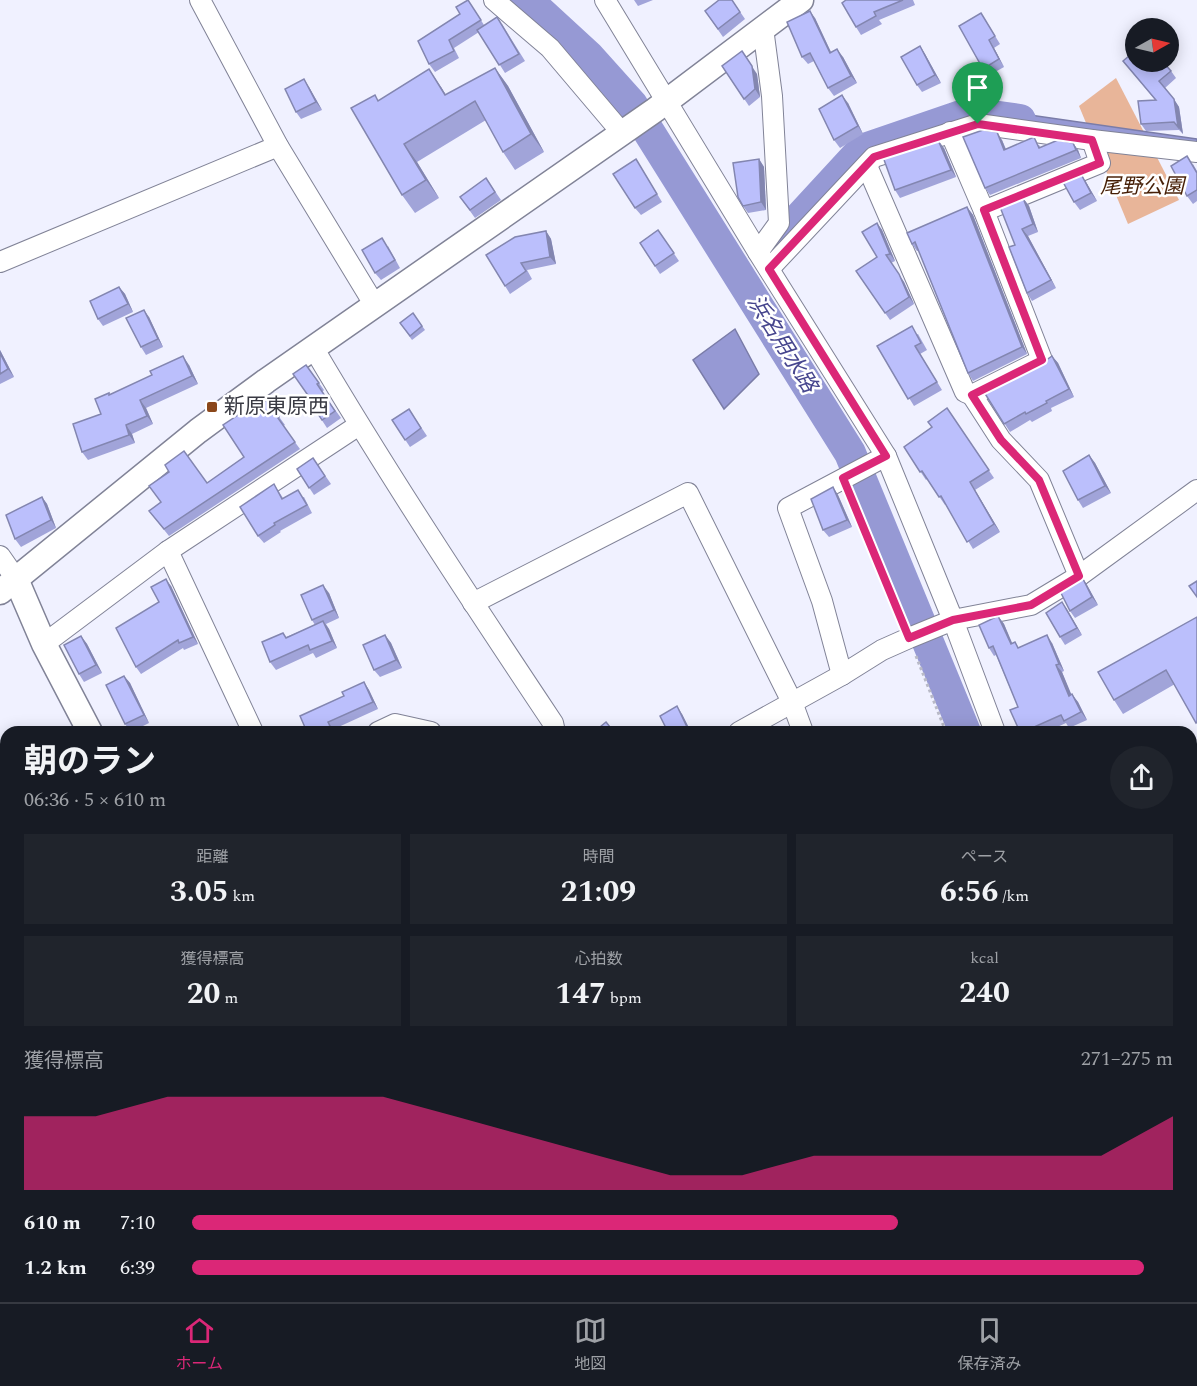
<!DOCTYPE html>
<html lang="ja">
<head>
<meta charset="utf-8">
<style>
	:root { --surface:#171b24; --page:#20242c; --text:#f1f3f6; --muted:#9ea1a6; --line:#363941; --accent:#db2777 }
	body { margin:0; font-family:Spectral,"Noto Sans JP",serif; background:var(--page); color:var(--text); height:100vh; display:flex; flex-direction:column; font-size:22px; white-space:nowrap }
	* { box-sizing:border-box; margin:0 }
	p { font-size:20px; color:var(--muted) }
	.icon { flex:none; width:33px; height:33px; fill:none; stroke:currentColor; stroke-width:2; stroke-linecap:round; stroke-linejoin:round }
	.map { position:relative; flex:1; overflow:hidden }
	.details { position:absolute; left:0px; top:726px; width:1197px; height:576px; display:flex; flex-direction:column; background:var(--surface); border-radius:18px 18px 0 0; box-shadow:0 3px 15px #0003 }
	.details>* { flex:none }
	.needle { width:39px; rotate:82deg }
	.tools { position:absolute; left:1125px; top:18px; display:grid; gap:12px }
	.tools a { display:grid; place-items:center; width:54px; height:54px; border-radius:50%; background:var(--surface); box-shadow:0 3px 15px #0003; font-size:30px }
	.pin { position:absolute; display:grid; place-items:center; width:51px; height:51px; color:#fff; margin:-62px -26px; border-radius:50% 50% 50% 0; rotate:-45deg; box-shadow:0 0 6px #0007 }
	.pin .icon { rotate:45deg }
	.round { display:grid; place-items:center; flex:none; width:63px; height:63px; border-radius:32px; background:var(--page) }
	.summary { display:flex; align-items:center; justify-content:space-between; height:102px; padding:0 24px }
	h1 { font-size:33px; font-weight:700; line-height:45px }
	.metrics { display:grid; grid-template-columns:repeat(3,1fr); gap:9px; height:102px; padding:6px 24px }
	.metrics div { display:grid; align-content:center; border-radius:0px; background:var(--page); text-align:center }
	.metrics b { font-size:30px; font-weight:700 }
	.metrics small { font-size:16px; font-weight:400 }
	.metrics p { font-size:16px }
	.chart { height:168px; padding:12px 24px }
	.chart p { display:flex; justify-content:space-between }
	.chart svg { width:100%; height:108px; margin-top:6px; fill:var(--accent); opacity:.7 }
	ul { padding:0 24px; list-style:none; font-size:20px }
	li { display:grid; grid-template-columns:96px 72px 1fr; align-items:center; height:45px }
	li i { height:15px; border-radius:8px; background:var(--accent) }
	.dock { display:flex; justify-content:space-around; align-items:center; height:84px; border-top:2px solid var(--line); background:var(--surface); font-size:16px; color:var(--muted) }
	.dock a { display:grid; justify-items:center; gap:3px }
	.dock .current { color:var(--accent) }
	.map>svg:first-child { display:block }
	.green { fill:#e8b599 }
	.water { fill:#9699d4; stroke:#7a7ca8; stroke-width:1.5 }
	.lines { fill:none; stroke-linecap:round; stroke-linejoin:round }
	.stream { stroke:#7a7ca8; stroke-width:5 }
	.river { stroke:#9699d4; stroke-width:32 }
	.minor-casing { stroke:#818397; stroke-width:22 }
	.tertiary-casing { stroke:#818397; stroke-width:27 }
	.path { stroke:#b9bac7; stroke-width:3; stroke-dasharray:3 3; stroke-linecap:butt }
	.minor { stroke:#fff; stroke-width:20 }
	.tertiary { stroke:#fff; stroke-width:24 }
	.wall { fill:#a1a4d9 }
	.shaded-wall { fill:#8386b0 }
	.building { fill:#bbbffc; stroke:#8386b0; stroke-width:1.5 }
	.route-casing { stroke:#fff; stroke-width:12 }
	.route { stroke:#db2777; stroke-width:8 }
	.poi-dot { fill:#8b471a; stroke:#fff; stroke-width:2 }
	.labels { text-anchor:middle; dominant-baseline:central; stroke-width:5; stroke-linejoin:round; paint-order:stroke }
	.park-label { font-size:21px; font-style:italic; fill:#461f06; stroke:#fff }
	.poi-label { font-size:21px; fill:#393a43; stroke:#fff; text-anchor:start }
	.water-label { font-size:22px; font-style:italic; fill:#47468e; stroke:#fff }
</style>
</head>
<body>
<div class="map">
<svg width="1197" height="1302" viewBox="0 0 1197 1302">
	<rect width="100%" height="100%" fill="#f0f1ff"/>
	<!-- green -->
	<path class="green" d="M1116 78 1179 200 1128 224 1079 106Z"/>
	<!-- water -->
	<g class="water">
		<path d="M981 108 1197 139V152L980 121Z"/>
		<path d="M735 329 759 374 724 409 693 360Z"/>
	</g>
	<g class="lines">
		<!-- stream -->
		<path class="stream" d="M897 1302 901 1296"/>
		<!-- river -->
		<g class="river">
			<path d="M527 0 588 56 632 105 850 453 965 732"/>
			<path d="M768 252 862 150 970 113 1020 120"/>
			<path d="M1191 1148 1197 1155"/>
		</g>
		<!-- minor casing -->
		<g class="minor-casing">
			<g id="minor">
				<path d="M200 0 278 146 374 304"/>
				<path d="M494 0 550 48 622 133"/>
				<path d="M605 0 758 252 886 456 953 620 995 732"/>
				<path d="M867 166 965 392 972 395 1042 360 984 211 950 132"/>
				<path d="M984 211 1100 163 1092 140"/>
				<path d="M758 252 779 223 772 96 763 28"/>
				<path d="M0 262 278 146"/>
				<path d="M769 269 874 157 978 124 1092 140 1197 152"/>
				<path d="M314 349C389 476 471 600 553 723L555 732"/>
				<path d="M972 395 1001 440 1039 480 1079 576"/>
				<path d="M168 551 253 732"/>
				<path d="M0 556 16 579"/>
				<path d="M473 603 688 493 792 702 803 732"/>
				<path d="M44 644 168 551 359 425"/>
				<path d="M842 675 822 601 788 508 886 456"/>
				<path d="M378 732 395 724 431 732"/>
				<path d="M739 732 842 675 882 650 909 638 953 620 1031 605 1079 576 1197 490"/>
				<path d="M0 929 6 926"/>
				<path d="M1191 1006 1197 1004"/>
				<path d="M1191 1034 1197 1030"/>
				<path d="M1191 1116 1197 1121"/>
				<path d="M0 1150 6 1161"/>
				<path d="M80 1296 83 1302"/>
				<path d="M691 1296 692 1302"/>
				<path d="M912 1302 916 1296"/>
			</g>
		</g>
		<!-- tertiary casing -->
		<g class="tertiary-casing">
			<g id="tertiary">
				<path d="M16 579 44 644 90 732"/>
				<path d="M0 592 198 431 266 381 655 110 801 0"/>
				<path d="M367 1296 370 1302"/>
				<path d="M1169 1302 1170 1296"/>
			</g>
		</g>
		<!-- path -->
		<g class="path">
			<path d="M849 495 902 622"/>
			<path d="M916 656 946 732"/>
			<path d="M1191 1172 1197 1178"/>
		</g>
		<!-- minor -->
		<use href="#minor" class="minor"/>
		<!-- tertiary -->
		<use href="#tertiary" class="tertiary"/>
	</g>
	<!-- wall -->
	<g class="wall">
		<path d="M468 0 484 25 502 24 525 61 505 73 479 32 454 48 459 58 435 72 429 64Z"/>
		<path d="M634 0H653L638 6Z"/>
		<path d="M732 0 745 19 723 37 705 11Z"/>
		<path d="M846 0H913L915 5 879 20 882 24 861 35 856 27Z"/>
		<path d="M981 13 1000 44 994 48 1004 67 988 76 983 69Z"/>
		<path d="M815 18 831 52 843 57 857 83 834 96 828 88 814 61 808 64 802 57Z"/>
		<path d="M920 46 925 54 941 83 922 92 917 85Z"/>
		<path d="M1123 61 1171 71 1176 78 1165 88 1179 107 1183 134 1179 130 1146 131 1141 124 1155 100Z"/>
		<path d="M722 66 757 74 760 97 749 106Z"/>
		<path d="M495 68 508 86 544 152 515 170 503 152 486 120 417 162 439 198 415 213 402 195 379 101 441 87 446 95Z"/>
		<path d="M309 87 322 110 301 119 296 112Z"/>
		<path d="M848 103 863 134 840 148 834 140Z"/>
		<path d="M1002 140 1006 149 1039 145 1041 148 1073 143 1078 150 1081 158 990 195 985 188Z"/>
		<path d="M944 148 956 177 900 198 895 190Z"/>
		<path d="M636 159 662 202 641 215 635 208Z"/>
		<path d="M759 159 764 167 766 210 748 213 743 206Z"/>
		<path d="M1193 164 1197 171V201L1193 204 1187 196Z"/>
		<path d="M486 178 501 200 475 218 460 197Z"/>
		<path d="M1086 182 1097 201 1080 210 1074 202Z"/>
		<path d="M1023 198 1029 206 1038 232 1028 236 1056 288 1032 301 1027 293 1015 245Z"/>
		<path d="M967 207 973 215 1027 354 973 381 968 373 919 251H917L912 244Z"/>
		<path d="M877 223 882 230 895 261 891 263 904 282 914 304 890 320 856 271 877 257Z"/>
		<path d="M658 230 679 261 660 274 640 243Z"/>
		<path d="M546 231 551 239 556 264 527 270 532 279 510 294 486 255Z"/>
		<path d="M388 246 400 268 381 280 375 273Z"/>
		<path d="M119 287 125 294 133 312 103 326 98 319Z"/>
		<path d="M413 313 425 330 412 340 400 323Z"/>
		<path d="M149 317 163 347 146 355 141 347Z"/>
		<path d="M918 334 927 350 920 354 942 390 914 406 877 346Z"/>
		<path d="M0 350 14 377 0 384Z"/>
		<path d="M1052 356 1058 363 1074 397 1051 408 1052 411 1032 422 1030 420 1010 432 984 392 1042 363Z"/>
		<path d="M189 365 198 384 146 408 153 424 132 434 135 443 88 460 82 452 110 395Z"/>
		<path d="M306 365 324 390 322 392 341 418 327 428 310 402 312 401Z"/>
		<path d="M267 400 285 425 283 426 300 449 169 536 149 511 207 483 244 457 246 414Z"/>
		<path d="M947 408 994 478 975 490 1000 532 973 549 946 504 945 505 927 479 926 480 904 447 932 427Z"/>
		<path d="M409 409 427 436 410 447 392 420Z"/>
		<path d="M1089 455 1095 463 1111 493 1083 508 1078 500Z"/>
		<path d="M313 458 331 484 314 495 297 469Z"/>
		<path d="M274 484 283 498 304 497 312 513 280 531 281 532 264 543 258 536Z"/>
		<path d="M833 487 838 495 852 527 829 537 823 530Z"/>
		<path d="M42 497 47 504 56 528 21 547 15 539Z"/>
		<path d="M1082 577 1087 585 1098 605 1075 618 1070 611Z"/>
		<path d="M171 586 198 644 184 650 183 648 141 674 136 667 159 602Z"/>
		<path d="M329 593 339 618 326 624 329 629 337 648 316 658 313 653 276 670 270 662 286 637 315 625 312 620Z"/>
		<path d="M1062 602 1082 635 1065 645 1060 637Z"/>
		<path d="M998 616 1004 624 1012 644 1015 642 1019 648 1052 643 1064 671 1062 672 1071 695 1078 702 1087 720 1069 728 1066 723 1046 732H1020L1018 707 996 655 994 656 989 648Z"/>
		<path d="M1197 617V724L1175 684 1123 714 1114 700Z"/>
		<path d="M385 635 391 643 402 668 380 677 374 670Z"/>
		<path d="M81 636 87 644 102 673 84 682 79 674Z"/>
		<path d="M124 676 130 683 149 723 131 732 125 724Z"/>
		<path d="M364 682 369 690 378 709 334 729 335 732H307L344 696Z"/>
		<path d="M682 714 691 732H668Z"/>
		<path d="M1191 1044 1197 1050V1105L1191 1098V1093L1195 1088 1191 1084Z"/>
	</g>
	<!-- shaded-wall -->
	<g class="shaded-wall">
		<path d="M810 11 815 18 835 61 830 53Z"/>
		<path d="M989 40 994 48 1004 67 999 59Z"/>
		<path d="M920 46 925 54 941 83 935 75Z"/>
		<path d="M837 49 843 57 857 83 851 76Z"/>
		<path d="M742 51 757 74 760 97 755 89Z"/>
		<path d="M495 68 508 86 544 152 531 134Z"/>
		<path d="M429 69 441 87 457 113 445 95Z"/>
		<path d="M304 79 309 87 322 110 316 102Z"/>
		<path d="M842 95 848 103 863 134 858 126Z"/>
		<path d="M1174 99 1179 107 1183 134 1178 127Z"/>
		<path d="M997 132 1002 140 1009 158 1004 150Z"/>
		<path d="M938 140 944 148 956 177 951 170Z"/>
		<path d="M1073 143 1078 150 1081 158 1076 150Z"/>
		<path d="M404 144 417 162 439 198 426 180Z"/>
		<path d="M759 159 764 167 766 210 761 202Z"/>
		<path d="M1081 174 1086 182 1097 201 1091 193Z"/>
		<path d="M1023 198 1029 206 1038 232 1033 224Z"/>
		<path d="M967 207 973 215 1027 354 1022 347Z"/>
		<path d="M877 223 882 230 895 261 890 254Z"/>
		<path d="M1022 229 1028 236 1056 288 1051 280Z"/>
		<path d="M546 231 551 239 556 264 550 257Z"/>
		<path d="M886 255 904 282 914 304 909 297Z"/>
		<path d="M119 287 125 294 133 312 128 304Z"/>
		<path d="M144 310 149 317 163 347 158 339Z"/>
		<path d="M0 350 14 377 8 369 0 353Z"/>
		<path d="M183 356 189 365 198 384 192 376Z"/>
		<path d="M1052 356 1058 363 1074 397 1069 389Z"/>
		<path d="M140 400 146 408 153 424 147 416Z"/>
		<path d="M126 425 132 434 135 443 129 435Z"/>
		<path d="M1089 455 1095 463 1111 493 1105 486Z"/>
		<path d="M970 482 975 490 1000 532 994 524Z"/>
		<path d="M833 487 838 495 852 527 847 520Z"/>
		<path d="M42 497 47 504 56 528 51 520Z"/>
		<path d="M1082 577 1087 585 1098 605 1092 597Z"/>
		<path d="M166 579 171 586 198 644 193 637Z"/>
		<path d="M323 585 329 593 339 618 334 610Z"/>
		<path d="M1062 602 1067 609 1082 635 1077 628Z"/>
		<path d="M998 616 1004 624 1016 652 1011 644Z"/>
		<path d="M323 621 329 629 337 648 332 641Z"/>
		<path d="M385 635 391 643 402 668 396 660Z"/>
		<path d="M1047 635 1052 643 1064 671 1059 664Z"/>
		<path d="M81 636 87 644 102 673 96 665Z"/>
		<path d="M1056 665 1062 672 1075 703 1069 696Z"/>
		<path d="M124 676 130 683 149 723 144 715Z"/>
		<path d="M364 682 369 690 378 709 373 702Z"/>
		<path d="M1072 694 1078 702 1087 720 1081 712Z"/>
		<path d="M677 706 682 714 691 732 687 727Z"/>
	</g>
	<!-- building -->
	<g class="building">
		<path d="M468 0 481 20 449 40 454 51 429 64 418 41 460 14 456 7Z"/>
		<path d="M719 0H732L740 12 718 29 705 11Z"/>
		<path d="M846 0H903L874 12 876 16 856 27 842 3Z"/>
		<path d="M810 11 830 53 837 49 851 76 828 88 810 53 802 57 787 22Z"/>
		<path d="M981 13 995 36 989 40 999 59 983 69 959 26Z"/>
		<path d="M497 17 519 54 499 65 477 30Z"/>
		<path d="M920 46 935 75 917 85 901 57Z"/>
		<path d="M1136 50V62H1163L1171 71 1159 81 1174 99 1178 127 1174 122 1141 124 1138 101 1156 100 1123 61Z"/>
		<path d="M742 51 752 66 755 89 744 99 722 66Z"/>
		<path d="M495 68 531 134 503 152 475 101 404 144 426 180 402 195 351 108 375 95 378 101 429 69 445 95Z"/>
		<path d="M304 79 316 102 296 112 285 89Z"/>
		<path d="M842 95 858 126 834 140 819 109Z"/>
		<path d="M983 130 997 132 1004 150 1034 137 1039 148 1058 140 1073 143 1076 150 985 188 963 137Z"/>
		<path d="M938 140 951 170 895 190 883 157Z"/>
		<path d="M1187 156 1197 173V190L1187 196 1171 166Z"/>
		<path d="M636 159 657 194 635 208 613 174Z"/>
		<path d="M759 159 761 202 743 206 738 197 733 163Z"/>
		<path d="M1081 174 1091 193 1074 202 1063 182Z"/>
		<path d="M486 178 495 192 470 210 460 197Z"/>
		<path d="M1023 198 1033 224 1022 229 1051 280 1027 293 1009 247 1015 245 1000 207Z"/>
		<path d="M967 207 1022 347 968 373 915 242 912 244 907 233Z"/>
		<path d="M877 223 890 254 886 255 899 274 909 297 885 313 856 271 877 257 862 232Z"/>
		<path d="M658 230 674 253 655 266 640 243Z"/>
		<path d="M546 231 550 257 521 263 526 271 505 286 486 255 515 237Z"/>
		<path d="M382 238 395 260 375 273 362 250Z"/>
		<path d="M119 287 128 304 98 319 90 301Z"/>
		<path d="M144 310 158 339 141 347 126 318Z"/>
		<path d="M413 313 422 326 410 336 400 323Z"/>
		<path d="M912 326 921 343 915 346 937 382 908 399 877 346Z"/>
		<path d="M0 353 8 369 0 374Z"/>
		<path d="M183 356 192 376 140 400 147 416 126 425 129 435 82 452 73 424 101 414 95 399 109 393V395L152 375 150 371Z"/>
		<path d="M1052 356 1069 389 1046 401 1047 403 1026 414 1025 412 1004 424 984 392 1042 363Z"/>
		<path d="M306 365 319 383 317 384 335 411 322 420 310 402 312 401 293 374Z"/>
		<path d="M267 400 279 417 278 418 295 442 164 529 149 511 161 502 149 486 169 472 165 465 184 451 207 483 244 457 223 425 244 411 246 414Z"/>
		<path d="M947 408 989 470 970 482 994 524 967 542 941 496 939 497 922 471 920 472 904 447 932 427 928 422Z"/>
		<path d="M409 409 421 428 405 440 392 420Z"/>
		<path d="M1089 455 1105 486 1078 500 1063 471Z"/>
		<path d="M313 458 325 476 309 488 297 469Z"/>
		<path d="M274 484 282 499 298 490 307 505 274 523 275 525 258 536 240 507Z"/>
		<path d="M833 487 847 520 823 530 811 499Z"/>
		<path d="M42 497 51 520 15 539 6 515Z"/>
		<path d="M1082 577 1092 597 1070 611 1060 591Z"/>
		<path d="M166 579 193 637 179 643 178 640 136 667 116 628 159 602 151 587Z"/>
		<path d="M1197 581V597L1189 586Z"/>
		<path d="M323 585 334 610 312 620 301 595Z"/>
		<path d="M1062 602 1077 628 1060 637 1046 613Z"/>
		<path d="M998 616 1011 644 1015 642 1018 648 1047 635 1059 664 1056 665 1069 696 1072 694 1081 712 1064 721 1061 715 1023 732H1020L1010 710 1018 707 993 646 989 648 979 625Z"/>
		<path d="M1197 617V722L1196 723 1166 670 1114 700 1098 672Z"/>
		<path d="M323 621 332 641 310 650 308 645 270 662 262 642 283 633 286 638Z"/>
		<path d="M385 635 396 660 374 670 363 645Z"/>
		<path d="M81 636 96 665 79 674 64 645Z"/>
		<path d="M124 676 144 715 125 724 106 685Z"/>
		<path d="M364 682 373 702 328 722 330 726 317 732H307L300 716 344 696 342 692Z"/>
		<path d="M677 706 687 727 678 732H668L660 716Z"/>
		<path d="M606 722 614 732H594Z"/>
		<path d="M1191 1044 1197 1050V1102L1191 1097V1093L1196 1087 1191 1082Z"/>
	</g>
	<g class="lines">
		<!-- route casing -->
		<g class="route-casing">
			<path id="route" d="M978 124 1092 140 1100 163 984 210 1042 360 972 395 1001 440 1039 480 1079 576 1031 605 953 620 909 638 843 478 886 456 769 269 874 157Z"/>
		</g>
		<!-- route -->
		<use href="#route" class="route"/>
	</g>
	<!-- markers -->
	<rect class="poi-dot" x="206" y="401" width="12" height="12" rx="3"/>
	<g class="labels">
		<!-- park labels -->
		<g class="park-label">
			<text x="1142" y="187">尾野公園</text>
		</g>
		<!-- poi labels -->
		<g class="poi-label">
			<text x="224" y="407">新原東原西</text>
		</g>
		<!-- water labels -->
		<g class="water-label">
			<text transform="translate(782 344) rotate(58)">浜名用水路</text>
		</g>
	</g>
</svg>
<div class="tools">
<a><svg class="needle" viewBox="-14 -14 28 28"><path d="M0-13l5 13h-10z" fill="#e53935"/><path d="M0 13l5-13h-10z" fill="#9ea1a6"/></svg></a>
</div>
<div class="pin" style="left:978px;top:124px;background:#1e9e55"><svg class="icon" aria-label="arrive" viewBox="0 0 24 24"><path d="M6 21V4h12l-3 4 3 4H6"/></svg></div>
<section class="details">
<div class="summary"><div><h1>朝のラン</h1><p>06:36 · 5 × 610 m</p></div><a class="round"><svg class="icon" aria-label="share" viewBox="0 0 24 24"><path d="M12 15V3M7 8l5-5 5 5M5 13v7h14v-7"/></svg></a></div>
<div class="metrics">
<div><p>距離</p><b>3.05<small> km</small></b></div>
<div><p>時間</p><b>21:09</b></div>
<div><p>ペース</p><b>6:56<small> /km</small></b></div>
</div>
<div class="metrics">
<div><p>獲得標高</p><b>20<small> m</small></b></div>
<div><p>心拍数</p><b>147<small> bpm</small></b></div>
<div><p>kcal</p><b>240</b></div>
</div>
<div class="chart"><p><span>獲得標高</span>271–275 m</p>
<svg viewBox="0 0 160 44" preserveAspectRatio="none"><path d="M0 44V14L10 14L20 6L30 6L40 6L50 6L60 14L70 22L80 30L90 38L100 38L110 30L120 30L130 30L140 30L150 30L160 14V44z"/></svg>
</div>
<ul>
<li><b>610 m</b>7:10<i style="width:72%"></i></li>
<li><b>1.2 km</b>6:39<i style="width:97%"></i></li>
</ul>
</section>
</div>
<nav class="dock">
<a class="current"><svg class="icon" aria-label="home" viewBox="0 0 24 24"><path d="M3 11l9-7 9 7M6 9v11h12V9"/></svg>ホーム</a>
<a><svg class="icon" aria-label="map" viewBox="0 0 24 24"><path d="M3 6l6-2 6 2 6-2v14l-6 2-6-2-6 2zM9 4v14M15 6v14"/></svg>地図</a>
<a><svg class="icon" aria-label="saved" viewBox="0 0 24 24"><path d="M7 4h10v16l-5-4-5 4z"/></svg>保存済み</a>
</nav>
</body>
</html>
